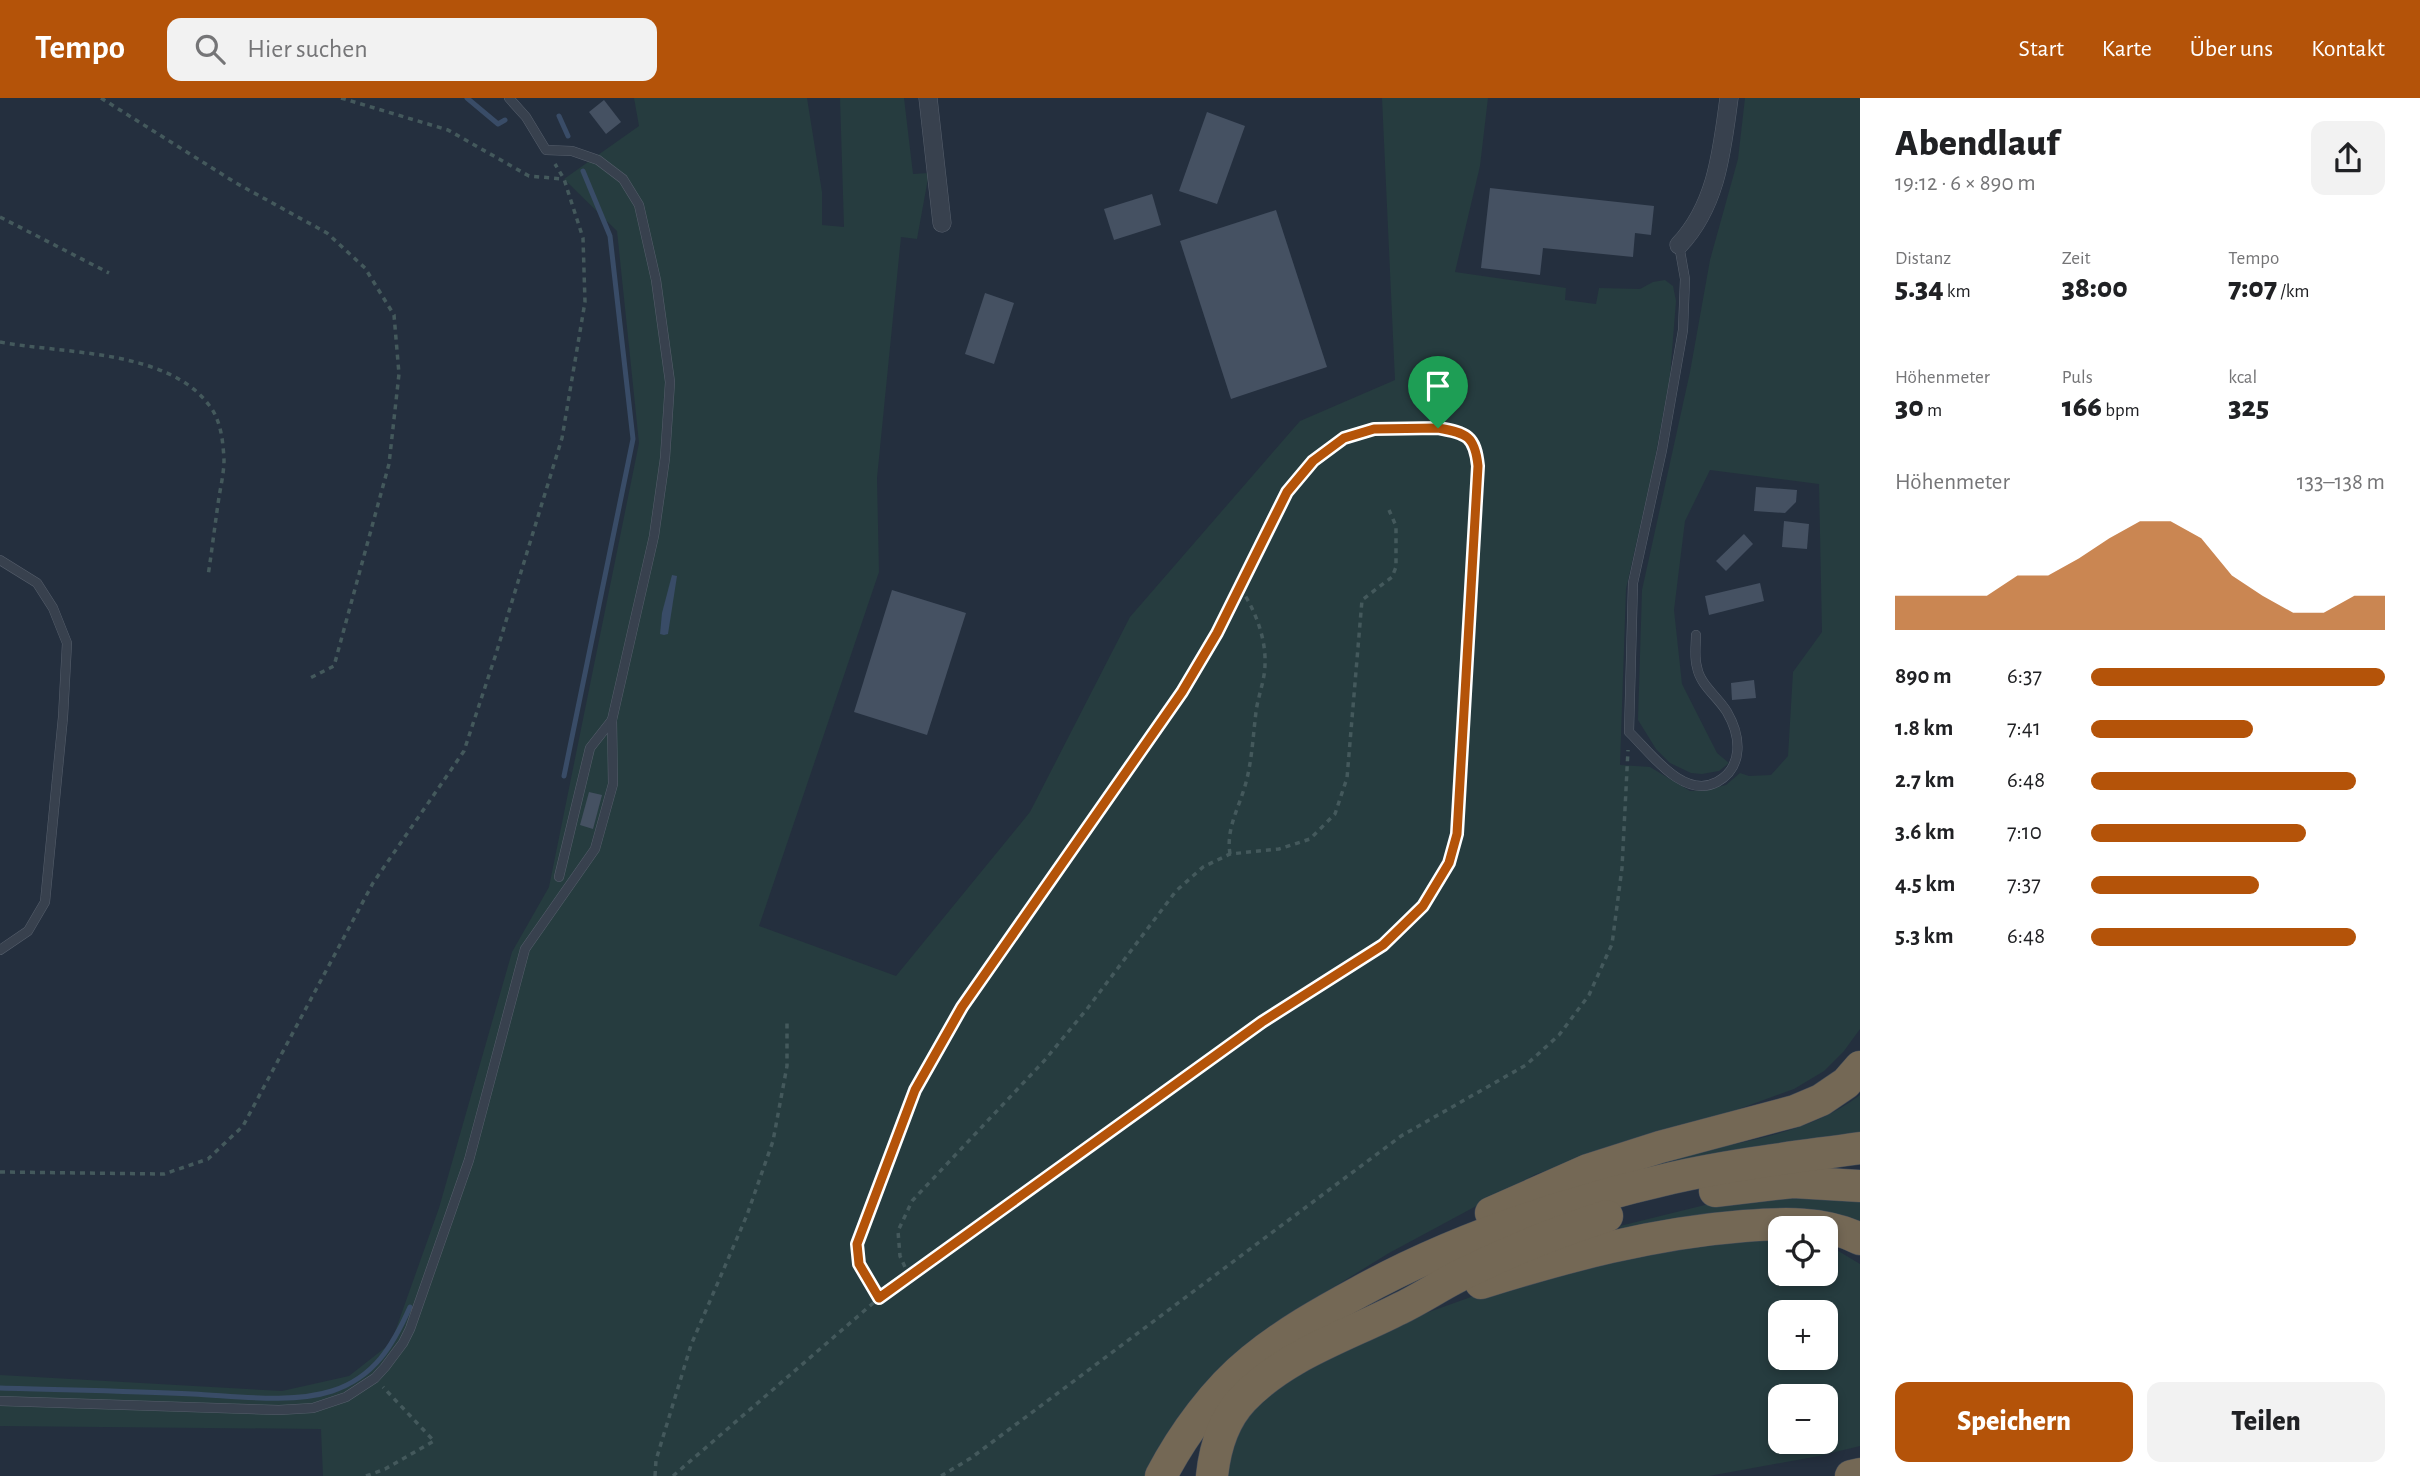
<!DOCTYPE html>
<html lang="de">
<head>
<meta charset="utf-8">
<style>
	:root { --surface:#fff; --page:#f2f2f2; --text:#202124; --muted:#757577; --accent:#b45309 }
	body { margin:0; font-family:"Alegreya Sans",sans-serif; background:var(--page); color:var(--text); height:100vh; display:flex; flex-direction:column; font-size:26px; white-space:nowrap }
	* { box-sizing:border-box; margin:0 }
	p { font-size:23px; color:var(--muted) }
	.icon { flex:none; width:38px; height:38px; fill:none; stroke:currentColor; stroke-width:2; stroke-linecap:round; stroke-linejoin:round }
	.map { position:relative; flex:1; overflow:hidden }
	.panel { display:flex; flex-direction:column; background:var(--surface); width:560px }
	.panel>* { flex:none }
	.buttons { position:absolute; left:1768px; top:1118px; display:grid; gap:14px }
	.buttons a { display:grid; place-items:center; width:70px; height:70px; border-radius:14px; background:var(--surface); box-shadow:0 4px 10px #0003; font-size:35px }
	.pin { position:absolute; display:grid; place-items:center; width:60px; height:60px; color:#fff; margin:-72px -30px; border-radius:50% 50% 50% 0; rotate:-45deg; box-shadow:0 0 7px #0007 }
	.pin .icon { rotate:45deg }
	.round { display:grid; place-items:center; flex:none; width:74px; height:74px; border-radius:14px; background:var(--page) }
	.summary { display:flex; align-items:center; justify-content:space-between; height:119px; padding:0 35px }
	h1 { font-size:38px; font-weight:800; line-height:52px }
	.stats { display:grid; grid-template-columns:repeat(3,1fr); gap:10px; height:119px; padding:7px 35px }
	.stats div { display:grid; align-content:center }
	.stats b { font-size:30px; font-weight:800 }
	.stats small { font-size:19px; font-weight:400 }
	.stats p { font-size:19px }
	.chart { height:196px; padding:14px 35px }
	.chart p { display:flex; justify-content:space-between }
	.chart svg { width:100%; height:126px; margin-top:7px; fill:var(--accent); opacity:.7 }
	.cta { display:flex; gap:14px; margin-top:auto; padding:14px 35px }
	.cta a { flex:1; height:80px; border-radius:14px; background:var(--accent); color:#fff; font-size:28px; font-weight:800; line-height:80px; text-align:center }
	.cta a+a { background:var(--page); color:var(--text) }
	ul { padding:0 35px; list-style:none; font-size:23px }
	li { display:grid; grid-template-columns:112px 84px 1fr; align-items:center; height:52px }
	li i { height:18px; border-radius:9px; background:var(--accent) }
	header { display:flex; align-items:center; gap:42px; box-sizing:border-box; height:98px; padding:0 35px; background:var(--accent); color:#fff }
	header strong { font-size:33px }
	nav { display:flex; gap:38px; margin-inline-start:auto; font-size:24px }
	.search { width:490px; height:63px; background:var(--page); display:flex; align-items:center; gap:18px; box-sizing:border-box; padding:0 24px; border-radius:14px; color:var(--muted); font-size:26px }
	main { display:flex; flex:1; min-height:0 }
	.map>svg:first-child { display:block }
	.green { fill:#263c3f; fill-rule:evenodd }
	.water { fill:#394c67 }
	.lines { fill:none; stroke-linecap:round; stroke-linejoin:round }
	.stream { stroke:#394c67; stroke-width:5 }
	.building { fill:#455162 }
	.service-casing { stroke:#565f6c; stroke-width:10 }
	.minor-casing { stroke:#565f6c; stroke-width:19 }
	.motorway-casing { stroke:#434c59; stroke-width:33 }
	.path { stroke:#44595c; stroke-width:3.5; stroke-dasharray:5 5; stroke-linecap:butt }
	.service { stroke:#38414e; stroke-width:9 }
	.minor { stroke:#38414e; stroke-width:18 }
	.motorway { stroke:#746855; stroke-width:32 }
	.route-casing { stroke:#fff; stroke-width:14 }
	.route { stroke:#b45309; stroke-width:9 }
</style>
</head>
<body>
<header>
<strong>Tempo</strong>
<div class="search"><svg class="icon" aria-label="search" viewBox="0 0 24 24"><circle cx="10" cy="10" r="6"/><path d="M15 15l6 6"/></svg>Hier suchen</div>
<nav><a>Start</a><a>Karte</a><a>Über uns</a><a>Kontakt</a></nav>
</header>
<main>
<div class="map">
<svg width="1860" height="1378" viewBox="0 0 1860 1378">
	<rect width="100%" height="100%" fill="#242f3e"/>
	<!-- green -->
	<g class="green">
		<path d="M634 0H807L822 94V127L844 129 840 0H904L913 76 929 75 917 141 901 139 877 380 879 474 759 828 896 878 1030 714 1130 519 1300 323 1395 282 1382 0H1488L1480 68 1455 174 1566 190 1565 202 1596 206 1599 190 1640 191 1653 184 1665 182 1673 188 1676 203 1670 278 1654 366 1626 491 1620 667 1650 669 1690 693 1706 692 1726 687 1740 675 1749 678 1771 677 1788 658 1793 574 1822 534 1819 386 1710 372 1685 423 1674 512 1682 586 1717 655 1729 665 1719 673 1702 676 1691 675 1670 665 1656 651 1638 622 1642 492 1690 274 1710 162 1738 61 1745 0H1860V931L1844 953 1824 973 1794 991 1717 1019 1536 1076 1389 1155 1300 1210 1168 1339 1145 1378H323L321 1331 0 1328V1277L282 1293 349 1278 391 1245 439 1110 512 854 549 789 639 345 617 133 564 81 639 28Z"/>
		<path d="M1860 997V1042L1584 1088C1619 1077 1656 1063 1692 1055 1750 1042 1812 1034 1860 997Z"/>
		<path d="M1759 1098 1860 1102V1136L1621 1134 1620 1128 1717 1104Z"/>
		<path d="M1780 1139V1176H1825V1145L1860 1166V1348L1819 1358 1709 1378H1228L1226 1363 1237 1333 1269 1294 1307 1271 1415 1219 1485 1194 1648 1153ZM1780 1214H1825V1260H1780ZM1780 1298H1825V1344H1780Z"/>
	</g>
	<!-- water -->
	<path class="water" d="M672 477 677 478 668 536 664 537 660 536 662 515Z"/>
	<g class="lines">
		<!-- stream -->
		<g class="stream">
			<path d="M467 0 498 26 505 22"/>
			<path d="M559 18 568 38"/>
			<path d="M564 678 633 341 610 138 583 73"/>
			<path d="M0 1290C64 1292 129 1293 193 1296 236 1298 292 1306 332 1293 375 1279 393 1247 410 1209"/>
		</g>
	</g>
	<!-- building -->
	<g class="building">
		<path d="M604 2 621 24 606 36 589 14Z"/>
		<path d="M1207 14 1245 28 1217 106 1179 93Z"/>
		<path d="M1490 90 1654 108 1651 137 1635 135 1633 159 1543 150 1540 177 1481 170Z"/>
		<path d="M1152 96 1161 127 1114 142 1104 111Z"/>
		<path d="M1276 112 1327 269 1231 301 1180 143Z"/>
		<path d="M985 195 1014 205 994 266 965 256Z"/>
		<path d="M1756 389 1797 392 1796 404 1785 415 1754 413Z"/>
		<path d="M1784 423 1809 426 1807 451 1782 449Z"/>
		<path d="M1744 436 1753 446 1726 473 1716 463Z"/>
		<path d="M1760 485 1764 503 1709 517 1705 498Z"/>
		<path d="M892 492 966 515 927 637 854 614Z"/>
		<path d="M1754 582 1756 600 1732 602 1731 585Z"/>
		<path d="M589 694 602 697 593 731 580 727Z"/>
	</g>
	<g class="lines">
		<!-- service casing -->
		<g class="service-casing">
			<g id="service">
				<path d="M1679 147 1685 181 1683 232 1662 352 1633 485 1629 634C1650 654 1683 702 1717 684 1744 669 1741 638 1727 614 1718 599 1700 587 1697 569 1694 559 1696 547 1696 537"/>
				<path d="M0 462 37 485 53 510 67 545 63 619 45 804 28 833 0 852"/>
				<path d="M559 779 590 650 612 622"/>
				<path d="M0 1303 279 1312 313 1310 346 1299 375 1280 385 1269 403 1245 410 1231 469 1062 525 851 595 751 613 686 612 622 654 438 665 360 670 284 656 182 639 107 623 81 598 62 572 53 546 52 526 19 509 0"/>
			</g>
		</g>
		<!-- minor casing -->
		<g class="minor-casing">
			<g id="minor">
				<path d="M928 0 942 125"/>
				<path d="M1679 147C1717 107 1722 52 1729 0"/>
			</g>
		</g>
		<!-- motorway casing -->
		<g class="motorway-casing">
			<g id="motorway">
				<path d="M1715 1093 1793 1084 1860 1088"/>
				<path d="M1491 1115 1588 1072 1660 1049 1795 1013 1821 1002 1846 985 1860 969"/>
				<path d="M1481 1185C1567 1158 1654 1135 1744 1128 1782 1125 1825 1123 1860 1141"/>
				<path d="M1161 1378C1183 1336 1215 1292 1252 1262 1285 1235 1322 1214 1359 1194 1457 1140 1563 1105 1672 1080 1734 1066 1797 1059 1860 1050"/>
				<path d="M1212 1378C1215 1349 1223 1322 1243 1301 1285 1257 1346 1238 1399 1211 1420 1201 1439 1188 1459 1178 1507 1154 1556 1134 1607 1118"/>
				<path d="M1851 1378 1860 1376"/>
			</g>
		</g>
		<!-- path -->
		<g class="path">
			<path d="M101 0 236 85 327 135 365 170 394 217 399 276 389 366 334 568 310 580"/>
			<path d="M341 0 448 32 529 78 563 81"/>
			<path d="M0 119 109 175"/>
			<path d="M0 244C63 256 167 251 209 307 221 322 223 343 224 362 224 374 221 387 219 399 215 426 212 452 208 478"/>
			<path d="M1230 756C1226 731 1238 712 1245 688 1252 664 1253 638 1256 614 1258 598 1265 582 1265 566 1266 540 1255 511 1240 490"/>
			<path d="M0 1074 164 1076 208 1061 243 1028 373 785 464 653 495 559 562 340 585 204 583 140 564 81 555 66"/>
			<path d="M909 1178 900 1158 898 1133 912 1103 1044 963 1087 911 1176 793 1203 769 1230 756 1279 751 1310 741 1335 716 1347 680 1362 502 1392 479 1396 469V428L1389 412"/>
			<path d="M366 1378 385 1371 434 1343 383 1289"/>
			<path d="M655 1378 656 1362 691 1247 747 1117 773 1043 787 968V922"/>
			<path d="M673 1378 879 1200 1262 924 1383 847 1423 808 1449 765 1457 736 1478 368 1476 347 1462 334 1438 330 1374 331 1344 340 1313 364 1288 394 1217 535 1183 594 962 909 915 992 857 1146 859 1166 879 1200"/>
			<path d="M941 1378 971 1360 1401 1038 1526 967 1559 937 1589 897 1612 846 1622 770 1628 652"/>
		</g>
		<!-- service -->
		<use href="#service" class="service"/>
		<!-- minor -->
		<use href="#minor" class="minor"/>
		<!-- motorway -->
		<use href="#motorway" class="motorway"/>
	</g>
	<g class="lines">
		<!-- route casing -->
		<g class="route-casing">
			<path id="route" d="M1438 330C1467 335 1475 338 1478 368L1457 736 1449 765 1423 808 1383 847 1262 924 879 1200 859 1166 857 1146 915 992 962 909 1182 594 1217 535 1287 394 1313 363 1344 340 1374 331Z"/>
		</g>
		<!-- route -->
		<use href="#route" class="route"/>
	</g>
</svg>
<div class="buttons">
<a><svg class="icon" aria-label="locate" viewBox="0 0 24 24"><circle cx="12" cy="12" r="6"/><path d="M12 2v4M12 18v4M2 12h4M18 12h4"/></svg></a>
<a>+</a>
<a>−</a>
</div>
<div class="pin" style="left:1438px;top:330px;background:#1e9e55"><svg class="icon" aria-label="arrive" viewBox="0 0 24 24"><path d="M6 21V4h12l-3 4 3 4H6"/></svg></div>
</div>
<section class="panel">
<div class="summary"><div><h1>Abendlauf</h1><p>19:12 · 6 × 890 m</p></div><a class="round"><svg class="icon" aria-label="share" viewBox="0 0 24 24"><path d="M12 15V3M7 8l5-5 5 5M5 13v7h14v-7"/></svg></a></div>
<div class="stats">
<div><p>Distanz</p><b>5.34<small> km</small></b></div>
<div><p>Zeit</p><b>38:00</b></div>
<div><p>Tempo</p><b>7:07<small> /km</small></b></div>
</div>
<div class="stats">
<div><p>Höhenmeter</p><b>30<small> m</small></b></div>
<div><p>Puls</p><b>166<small> bpm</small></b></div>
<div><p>kcal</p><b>325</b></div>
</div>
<div class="chart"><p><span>Höhenmeter</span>133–138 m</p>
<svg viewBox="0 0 160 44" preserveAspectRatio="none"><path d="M0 44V32L10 32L20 32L30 32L40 25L50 25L60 19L70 12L80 6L90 6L100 12L110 25L120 32L130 38L140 38L150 32L160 32V44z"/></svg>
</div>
<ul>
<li><b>890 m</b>6:37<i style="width:100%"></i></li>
<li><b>1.8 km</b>7:41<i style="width:55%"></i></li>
<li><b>2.7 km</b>6:48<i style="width:90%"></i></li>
<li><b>3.6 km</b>7:10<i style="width:73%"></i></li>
<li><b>4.5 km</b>7:37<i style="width:57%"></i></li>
<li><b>5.3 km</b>6:48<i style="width:90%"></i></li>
</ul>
<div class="cta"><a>Speichern</a><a>Teilen</a></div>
</section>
</main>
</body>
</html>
